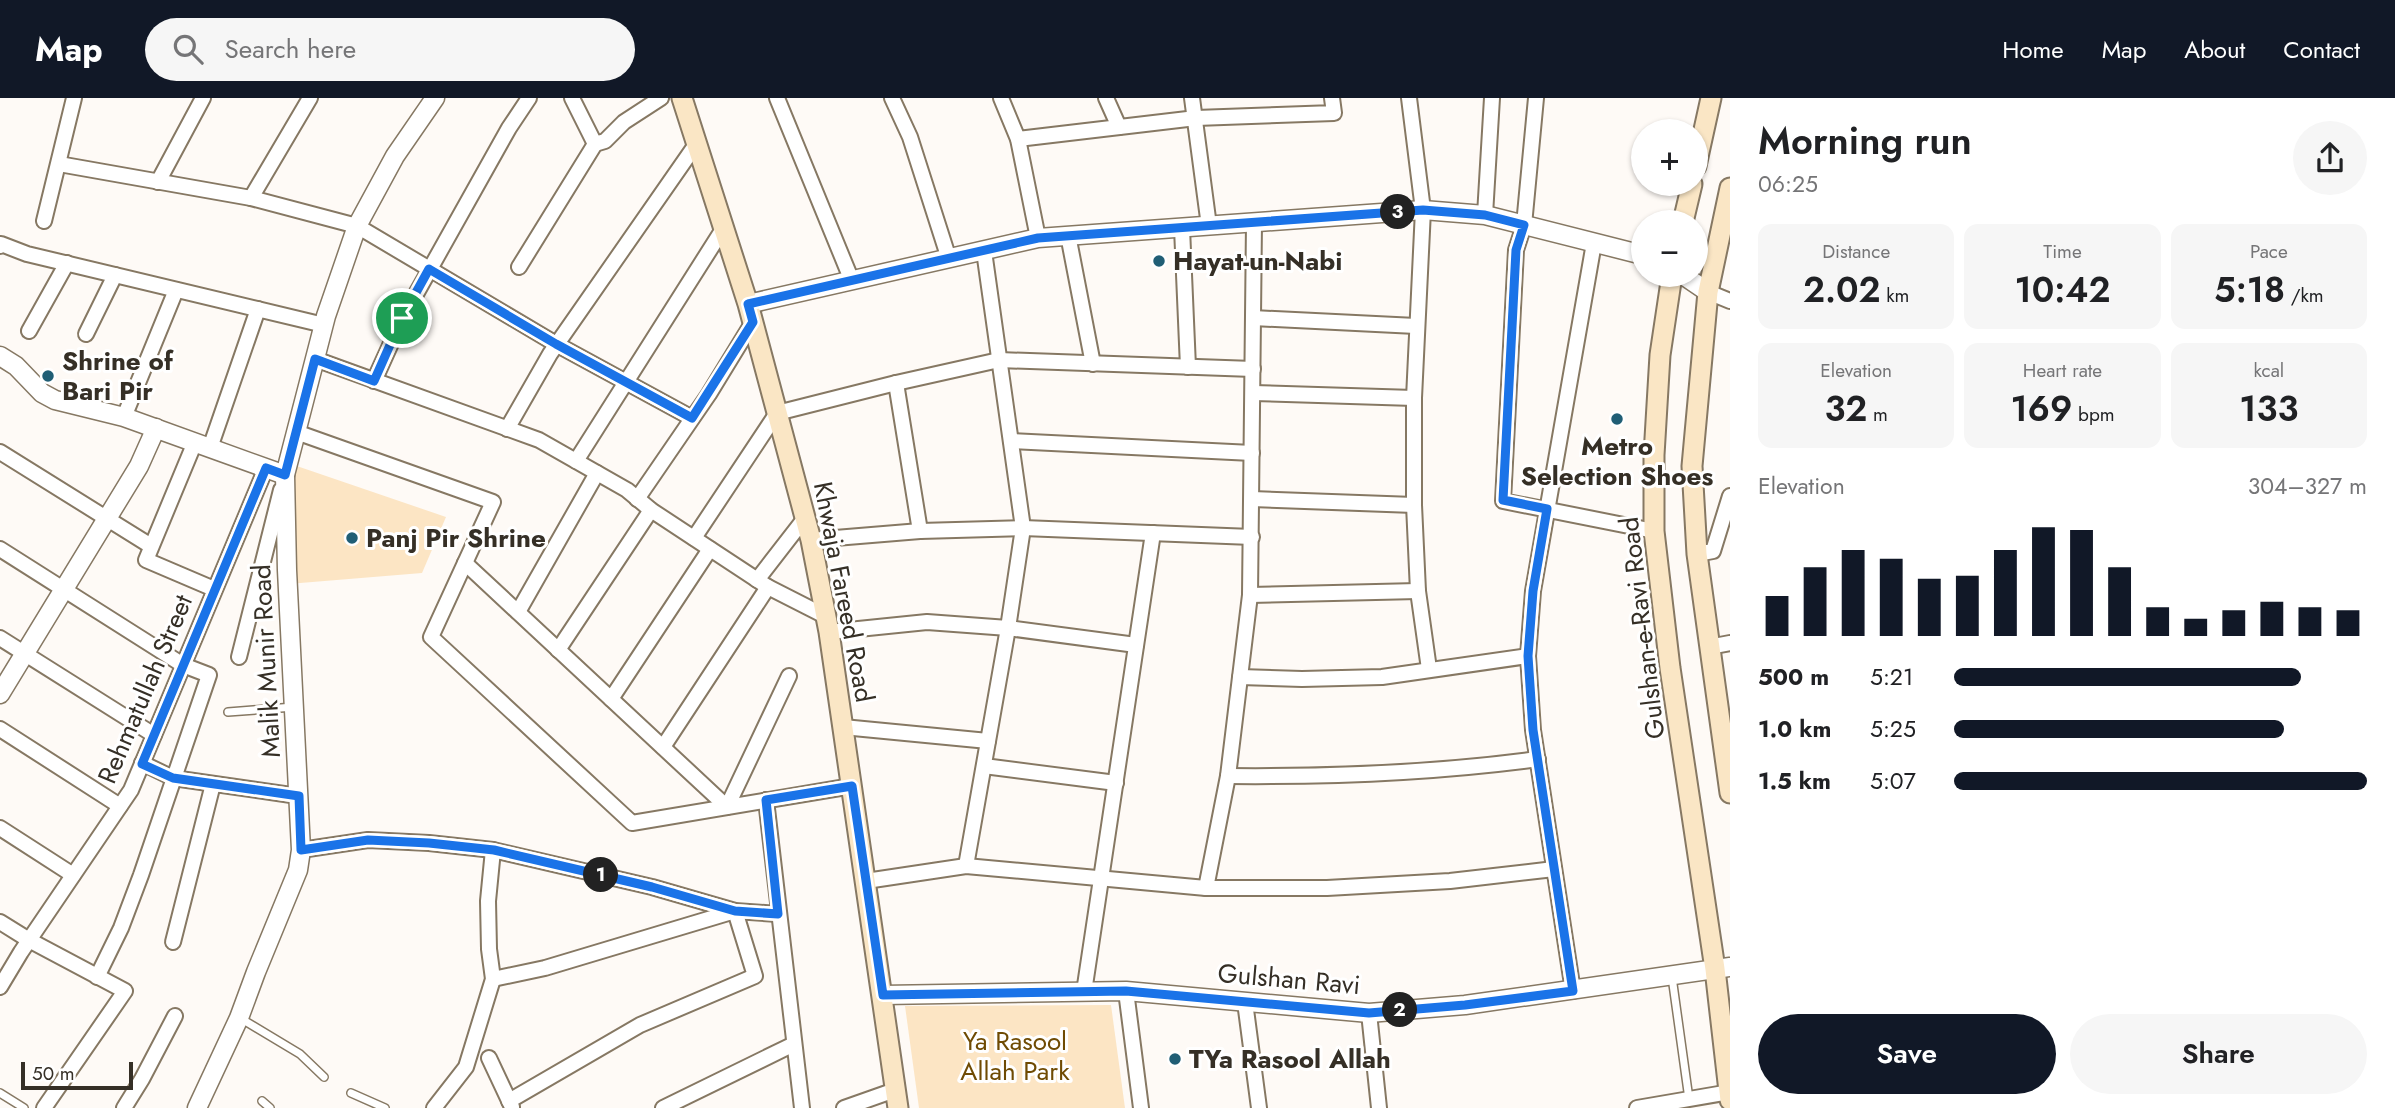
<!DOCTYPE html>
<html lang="en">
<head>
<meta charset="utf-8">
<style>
	:root { --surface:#fff; --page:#f6f6f6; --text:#202124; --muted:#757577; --accent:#111827 }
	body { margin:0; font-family:Jost,sans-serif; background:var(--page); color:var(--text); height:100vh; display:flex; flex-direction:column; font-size:26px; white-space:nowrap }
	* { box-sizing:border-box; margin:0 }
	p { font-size:23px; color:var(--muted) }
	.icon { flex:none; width:38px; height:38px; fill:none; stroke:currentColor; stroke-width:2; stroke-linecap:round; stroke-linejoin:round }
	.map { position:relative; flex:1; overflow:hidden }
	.sheet { display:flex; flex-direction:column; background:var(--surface); width:665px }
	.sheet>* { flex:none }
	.fabs { position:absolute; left:1631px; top:21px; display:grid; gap:14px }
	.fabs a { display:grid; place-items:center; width:77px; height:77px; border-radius:50%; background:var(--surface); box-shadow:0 2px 5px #0004; font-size:35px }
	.scale { position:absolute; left:21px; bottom:18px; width:112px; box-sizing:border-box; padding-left:7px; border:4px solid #352f26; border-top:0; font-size:19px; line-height:24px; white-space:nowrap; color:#352f26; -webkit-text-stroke:5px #fff; paint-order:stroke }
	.pin { position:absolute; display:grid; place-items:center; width:60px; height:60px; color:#fff; margin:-30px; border:4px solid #fff; border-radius:50%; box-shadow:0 2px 7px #0007 }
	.km { position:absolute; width:35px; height:35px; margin:-18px; border-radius:50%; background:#222; color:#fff; font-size:19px; line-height:35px; text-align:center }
	.round { display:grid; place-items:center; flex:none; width:74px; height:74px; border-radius:37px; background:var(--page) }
	.headline { display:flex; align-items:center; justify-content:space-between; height:119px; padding:0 28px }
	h1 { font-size:38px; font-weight:600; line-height:52px }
	.metrics { display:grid; grid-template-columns:repeat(3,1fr); gap:10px; height:119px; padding:7px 28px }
	.metrics div { display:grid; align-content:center; border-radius:14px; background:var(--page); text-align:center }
	.metrics b { font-size:35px; font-weight:600 }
	.metrics small { font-size:19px; font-weight:400 }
	.metrics p { font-size:19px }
	.chart { height:196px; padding:14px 28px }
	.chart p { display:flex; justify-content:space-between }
	.chart svg { width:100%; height:126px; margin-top:7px; stroke:var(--accent); stroke-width:6 }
	.cta { display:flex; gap:14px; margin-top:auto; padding:14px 28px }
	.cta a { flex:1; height:80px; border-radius:42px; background:var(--accent); color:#fff; font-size:28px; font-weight:600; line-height:80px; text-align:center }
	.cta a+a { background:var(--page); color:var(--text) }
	ul { padding:0 28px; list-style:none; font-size:23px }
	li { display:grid; grid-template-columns:112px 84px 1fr; align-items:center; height:52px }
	li i { height:18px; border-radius:9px; background:var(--accent) }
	header { display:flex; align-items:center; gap:42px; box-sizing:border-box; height:98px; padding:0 35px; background:var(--accent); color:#fff }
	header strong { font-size:33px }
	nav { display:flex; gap:38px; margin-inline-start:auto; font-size:24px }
	.search { width:490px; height:63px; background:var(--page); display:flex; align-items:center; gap:18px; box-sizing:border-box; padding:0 24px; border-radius:38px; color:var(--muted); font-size:26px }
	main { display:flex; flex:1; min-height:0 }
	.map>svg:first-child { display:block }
	.green { fill:#fce5c4 }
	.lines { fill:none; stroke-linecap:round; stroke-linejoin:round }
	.service-casing { stroke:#867863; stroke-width:10 }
	.minor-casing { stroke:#867863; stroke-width:18 }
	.tertiary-casing { stroke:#867863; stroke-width:21 }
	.secondary-casing { stroke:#867863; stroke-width:23 }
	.service { stroke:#fff; stroke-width:7 }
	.minor { stroke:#fff; stroke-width:14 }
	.tertiary { stroke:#fff; stroke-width:18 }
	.secondary { stroke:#fae6c5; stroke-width:19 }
	.route-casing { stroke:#fff; stroke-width:14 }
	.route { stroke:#1a73e8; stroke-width:9 }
	.poi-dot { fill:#205e75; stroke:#fff; stroke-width:2.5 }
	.labels { text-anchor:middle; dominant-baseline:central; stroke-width:6; stroke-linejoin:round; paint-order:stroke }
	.poi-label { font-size:26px; font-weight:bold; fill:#352f26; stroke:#fff; text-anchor:start }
	.street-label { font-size:26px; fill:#352f26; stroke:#fff }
	.park-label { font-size:26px; fill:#6f4b03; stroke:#fff }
</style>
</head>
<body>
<header>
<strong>Map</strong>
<div class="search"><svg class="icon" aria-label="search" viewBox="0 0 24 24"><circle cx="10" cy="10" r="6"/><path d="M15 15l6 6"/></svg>Search here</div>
<nav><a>Home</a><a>Map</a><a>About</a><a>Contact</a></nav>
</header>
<main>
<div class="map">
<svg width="1730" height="1010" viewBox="0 0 1730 1010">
	<rect width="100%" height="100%" fill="#fefaf6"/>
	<!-- green -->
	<g class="green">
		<path d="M288 365 446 419 422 475 288 486Z"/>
		<path d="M1111 907 1125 1010H919L905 908Z"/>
	</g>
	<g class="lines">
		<!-- service casing -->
		<g class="service-casing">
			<g id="service">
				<path d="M228 614 294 609"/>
				<path d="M1672 879 1689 1001"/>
				<path d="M240 920 300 956 324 979"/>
				<path d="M0 995 24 1010"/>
				<path d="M351 995 385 1010"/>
				<path d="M262 1003 270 1010"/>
			</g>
		</g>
		<!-- minor casing -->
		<g class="minor-casing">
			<g id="minor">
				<path d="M572 0 595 46"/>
				<path d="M777 0 852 183"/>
				<path d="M892 0 910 39 949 161"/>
				<path d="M1001 0 1018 41 1038 140"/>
				<path d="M1106 0 1119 29"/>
				<path d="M1192 0 1209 128"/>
				<path d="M1409 0 1423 112 1414 300V407L1418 493 1429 571"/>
				<path d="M1536 0 1524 127 1516 152 1503 403 1654 433"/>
				<path d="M1018 41 1196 20 1334 15 1332 0"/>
				<path d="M59 66 251 100 357 128 556 246 692 320"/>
				<path d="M158 84 203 0"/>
				<path d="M251 100 310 0"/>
				<path d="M1485 117 1492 0"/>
				<path d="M44 123 74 0"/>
				<path d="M1182 130 1188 269"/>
				<path d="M1068 137 1093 266"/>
				<path d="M0 148 1 146 27 156 324 227"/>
				<path d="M519 169 595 46 605 43 624 24 661 0"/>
				<path d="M1708 194 1730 203"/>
				<path d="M1253 220 1416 228"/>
				<path d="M29 233 67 165"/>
				<path d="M86 236 115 177"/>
				<path d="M315 261 539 342 627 392 651 412 768 489 827 519"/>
				<path d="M374 283 402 221 509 30 529 0"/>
				<path d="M896 285 920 433"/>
				<path d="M1253 295 1414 300"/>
				<path d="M124 319 176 192"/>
				<path d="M507 331 550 256 697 45"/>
				<path d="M296 334 493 404 431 539 632 725 852 688"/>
				<path d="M1011 343 1252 355"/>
				<path d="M195 344 146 462 214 491"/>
				<path d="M210 350 258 211"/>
				<path d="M0 354 151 448"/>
				<path d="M576 363 723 131"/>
				<path d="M637 401 709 296 753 224"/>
				<path d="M1252 401 1414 407"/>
				<path d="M694 440 777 315 896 285 999 262 1253 271"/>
				<path d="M811 442 920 433 1023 430 1252 439"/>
				<path d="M0 451 183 567 209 577 141 777 121 830 97 879"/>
				<path d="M1697 456 1713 453 1730 398"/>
				<path d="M465 465 727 709 789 578"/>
				<path d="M757 482 805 420"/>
				<path d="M1250 497 1418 493"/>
				<path d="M518 514 597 375"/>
				<path d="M829 534 927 524 1008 530 1136 547"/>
				<path d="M0 540 154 637"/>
				<path d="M1709 549 1730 545"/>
				<path d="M558 552 651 412"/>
				<path d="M239 559 281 392"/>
				<path d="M1240 579 1302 581 1382 579 1528 558"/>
				<path d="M611 601 710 451"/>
				<path d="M843 629 988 643"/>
				<path d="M0 631 120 708"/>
				<path d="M663 649 768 489"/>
				<path d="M142 665 173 680 298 698"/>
				<path d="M984 668 1116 685"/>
				<path d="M1228 678C1333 679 1434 675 1538 661"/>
				<path d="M766 702 802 1010"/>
				<path d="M0 730 73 777"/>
				<path d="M301 752 368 742 429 745 493 752 652 789 735 813 778 816"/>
				<path d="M966 768 1008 530 1023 430 984 153"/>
				<path d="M866 783 966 768 1206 790H1327L1450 783 1554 771"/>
				<path d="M1206 790 1228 678 1250 497 1254 125"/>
				<path d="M0 824 29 842 125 893 44 1010"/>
				<path d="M173 844 213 686"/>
				<path d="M493 881 545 870 735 813 755 878 640 927 509 1003"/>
				<path d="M0 889 21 854 131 692 266 370"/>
				<path d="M1126 893 1141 1010"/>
				<path d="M1573 893 1533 632 1528 558 1533 493 1594 145"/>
				<path d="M1084 894 1153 435"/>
				<path d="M1245 904 1259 1010"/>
				<path d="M1369 915 1379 1010"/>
				<path d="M489 960 512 1009"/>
				<path d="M124 1010 142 981 175 918"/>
				<path d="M434 1010 466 969 493 881 489 851 488 803 493 752"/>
				<path d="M663 1010 794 946"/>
				<path d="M844 1010 895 992"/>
				<path d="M1637 1010 1730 994"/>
			</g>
		</g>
		<!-- tertiary casing -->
		<g class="tertiary-casing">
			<g id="tertiary">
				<path d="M1683 177 1708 194"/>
				<path d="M748 206 1038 140 1423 112 1485 117 1643 157"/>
				<path d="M0 258 16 268 42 295 55 302 124 319 285 377"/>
				<path d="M0 596 139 368 156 330"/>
				<path d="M883 897 1126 893 1369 915 1465 907 1730 869"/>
				<path d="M197 1010 239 920 256 874 298 772 301 752 287 472 285 377 326 218 357 128 395 58 435 0"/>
			</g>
		</g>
		<!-- secondary casing -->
		<g class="secondary-casing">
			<g id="secondary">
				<path d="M682 0 748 206 811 442 829 534 898 1010"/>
				<path d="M1696 68 1711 0"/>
				<path d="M1730 90 1708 194 1692 368 1697 456 1730 695"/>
				<path d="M1683 124 1692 86"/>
				<path d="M1672 177 1660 257 1654 357V433L1670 570 1715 871 1730 1002"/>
			</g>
		</g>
		<!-- service -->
		<use href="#service" class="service"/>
		<!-- minor -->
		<use href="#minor" class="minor"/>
		<!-- tertiary -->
		<use href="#tertiary" class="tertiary"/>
		<!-- secondary -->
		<use href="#secondary" class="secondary"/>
	</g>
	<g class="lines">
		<!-- route casing -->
		<g class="route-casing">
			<path id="route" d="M1423 112 1485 117 1524 127 1516 152 1503 402 1547 411 1533 493 1528 558 1533 632 1573 893 1465 907 1369 915 1126 893 883 897 852 688 766 702 778 816 735 813 652 789 494 752 429 745 368 742 301 752 299 698 173 680 142 666 266 370 285 377 315 261 374 283 402 220 429 171 556 246 692 320 753 224 748 206 1038 140Z"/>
		</g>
		<!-- route -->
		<use href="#route" class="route"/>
	</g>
	<!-- markers -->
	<g class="poi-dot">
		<circle cx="1159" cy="163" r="7"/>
		<circle cx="48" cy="278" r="7"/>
		<circle cx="1617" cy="321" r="7"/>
		<circle cx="352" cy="440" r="7"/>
		<circle cx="1175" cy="961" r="7"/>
	</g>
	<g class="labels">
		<!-- poi labels -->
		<g class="poi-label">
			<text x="1173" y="163">Hayat-un-Nabi</text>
			<text x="62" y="263">Shrine of<tspan x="62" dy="30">Bari Pir</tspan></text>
			<text x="1617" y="348" text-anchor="middle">Metro<tspan x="1617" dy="30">Selection Shoes</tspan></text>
			<text x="366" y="440">Panj Pir Shrine</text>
			<text x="1189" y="961">TYa Rasool Allah</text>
		</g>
		<!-- street labels -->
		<g class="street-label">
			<text transform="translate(844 494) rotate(79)">Khwaja Fareed Road</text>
			<text transform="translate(1642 530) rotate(-97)">Gulshan-e-Ravi Road</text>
			<text transform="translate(266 563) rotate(-93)">Malik Munir Road</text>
			<text transform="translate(145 591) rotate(-67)">Rehmatullah Street</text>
			<text transform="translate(1289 881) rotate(5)">Gulshan Ravi</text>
		</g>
		<!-- park labels -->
		<g class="park-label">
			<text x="1015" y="943">Ya Rasool<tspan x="1015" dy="30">Allah Park</tspan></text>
		</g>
	</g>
</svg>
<div class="fabs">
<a>+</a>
<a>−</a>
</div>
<div class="scale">50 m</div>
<div class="pin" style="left:402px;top:220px;background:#1e9e55"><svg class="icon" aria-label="arrive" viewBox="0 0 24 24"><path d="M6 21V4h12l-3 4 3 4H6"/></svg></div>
<b class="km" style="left:601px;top:777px">1</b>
<b class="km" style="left:1400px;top:912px">2</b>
<b class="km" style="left:1398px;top:114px">3</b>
</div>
<section class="sheet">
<div class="headline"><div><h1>Morning run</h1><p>06:25</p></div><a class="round"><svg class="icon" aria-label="share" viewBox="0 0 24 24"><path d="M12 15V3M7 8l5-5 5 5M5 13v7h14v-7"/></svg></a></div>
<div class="metrics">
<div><p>Distance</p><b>2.02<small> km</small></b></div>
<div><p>Time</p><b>10:42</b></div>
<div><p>Pace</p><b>5:18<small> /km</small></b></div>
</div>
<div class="metrics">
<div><p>Elevation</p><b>32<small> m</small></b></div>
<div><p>Heart rate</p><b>169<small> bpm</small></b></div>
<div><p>kcal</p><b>133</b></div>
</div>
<div class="chart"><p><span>Elevation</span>304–327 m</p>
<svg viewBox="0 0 160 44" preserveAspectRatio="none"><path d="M5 44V30M15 44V20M25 44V14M35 44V17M45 44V24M55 44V23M65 44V14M75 44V6M85 44V7M95 44V20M105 44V34M115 44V38M125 44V35M135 44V32M145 44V34M155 44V35"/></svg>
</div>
<ul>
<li><b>500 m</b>5:21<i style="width:84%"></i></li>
<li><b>1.0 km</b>5:25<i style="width:80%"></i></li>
<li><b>1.5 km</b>5:07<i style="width:100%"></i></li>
</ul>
<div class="cta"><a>Save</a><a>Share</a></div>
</section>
</main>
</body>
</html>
